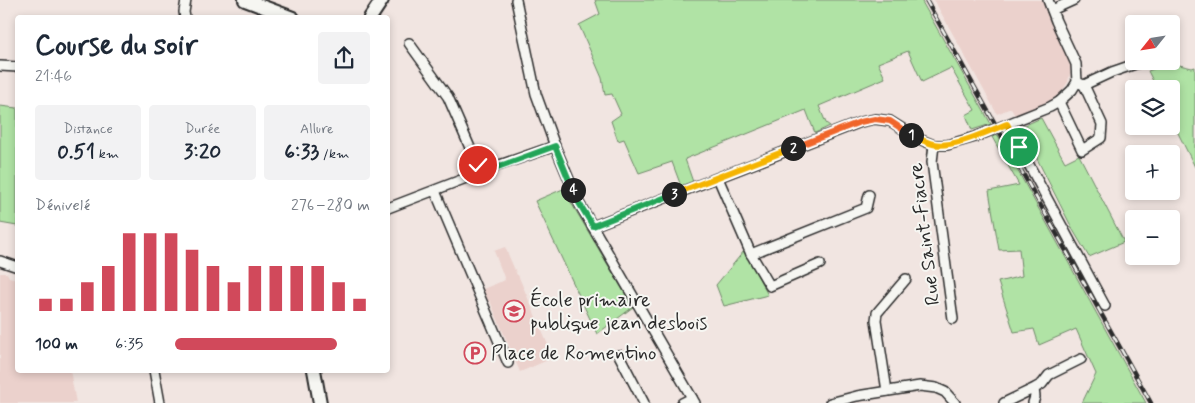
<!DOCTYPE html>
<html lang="fr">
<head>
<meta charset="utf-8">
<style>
	:root { --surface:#fff; --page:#f2f2f3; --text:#1f2937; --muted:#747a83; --accent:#d1495b }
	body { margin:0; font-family:Mynerve,sans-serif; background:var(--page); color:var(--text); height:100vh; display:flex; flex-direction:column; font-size:19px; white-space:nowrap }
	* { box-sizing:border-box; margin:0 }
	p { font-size:16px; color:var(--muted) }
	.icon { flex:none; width:28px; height:28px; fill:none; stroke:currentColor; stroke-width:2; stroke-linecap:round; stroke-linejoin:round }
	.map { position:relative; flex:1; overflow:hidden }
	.sheet { position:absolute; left:15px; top:15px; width:375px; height:358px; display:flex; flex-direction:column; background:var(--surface); border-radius:5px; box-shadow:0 2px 8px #0003 }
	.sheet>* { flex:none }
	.needle { width:32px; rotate:240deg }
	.buttons { position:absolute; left:1125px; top:15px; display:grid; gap:10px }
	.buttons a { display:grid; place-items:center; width:55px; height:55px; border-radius:5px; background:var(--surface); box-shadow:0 2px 8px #0003; font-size:25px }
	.pin { position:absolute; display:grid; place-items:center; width:42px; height:42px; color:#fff; margin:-21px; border:2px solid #fff; border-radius:50%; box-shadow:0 1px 5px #0007 }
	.km { position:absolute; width:25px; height:25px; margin:-12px; border-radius:50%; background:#222; color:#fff; font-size:14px; line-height:25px; text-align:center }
	.round { display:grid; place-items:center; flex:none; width:52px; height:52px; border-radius:5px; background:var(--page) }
	.overview { display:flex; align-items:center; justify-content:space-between; height:85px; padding:0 20px }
	h1 { font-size:28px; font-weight:800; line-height:38px }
	.stats { display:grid; grid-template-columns:repeat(3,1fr); gap:8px; height:85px; padding:5px 20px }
	.stats div { display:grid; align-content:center; border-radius:5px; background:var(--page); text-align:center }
	.stats b { font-size:21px; font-weight:800 }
	.stats small { font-size:14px; font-weight:400 }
	.stats p { font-size:14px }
	.chart { height:140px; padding:10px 20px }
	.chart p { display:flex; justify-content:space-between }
	.chart svg { width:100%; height:90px; margin-top:5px; stroke:var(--accent); stroke-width:6 }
	ul { padding:0 20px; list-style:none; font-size:16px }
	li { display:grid; grid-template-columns:80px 60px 1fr; align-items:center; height:38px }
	li i { height:12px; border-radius:6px; background:var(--accent) }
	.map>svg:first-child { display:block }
	.built { fill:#ebd1cc }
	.green { fill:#b0e3a5; stroke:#6e8768 }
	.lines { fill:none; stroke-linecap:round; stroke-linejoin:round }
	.minor-casing { stroke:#2b2b2b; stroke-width:12 }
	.secondary-casing { stroke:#2b2b2b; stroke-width:16 }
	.minor { stroke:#f6f6f2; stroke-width:9 }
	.secondary { stroke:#f6f6f2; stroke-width:12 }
	.rail-casing { stroke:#2b2b2b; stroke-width:4.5 }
	.rail { stroke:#f6f6f2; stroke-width:2.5; stroke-dasharray:8; stroke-linecap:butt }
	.split-1-casing { stroke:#fff; stroke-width:10 }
	.split-2-casing { stroke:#fff; stroke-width:10 }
	.split-3-casing { stroke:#fff; stroke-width:10 }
	.split-4-casing { stroke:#fff; stroke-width:10 }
	.split-5-casing { stroke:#fff; stroke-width:10 }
	.split-1 { stroke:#f5b400; stroke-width:6 }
	.split-2 { stroke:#f0652b; stroke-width:6 }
	.split-3 { stroke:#f5b400; stroke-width:6 }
	.split-4 { stroke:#22a559; stroke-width:6 }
	.split-5 { stroke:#22a559; stroke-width:6 }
	.labels { text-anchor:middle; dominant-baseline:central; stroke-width:4; stroke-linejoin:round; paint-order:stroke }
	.street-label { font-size:20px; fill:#2b2b2b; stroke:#f6f6f2 }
	.poi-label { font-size:20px; fill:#2b2b2b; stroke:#f6f6f2; text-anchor:start }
</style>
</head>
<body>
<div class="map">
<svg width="1195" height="403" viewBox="0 0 1195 403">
	<rect width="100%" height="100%" fill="#f1e5e1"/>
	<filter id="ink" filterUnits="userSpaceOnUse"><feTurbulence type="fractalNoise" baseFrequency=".02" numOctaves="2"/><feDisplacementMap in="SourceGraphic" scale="10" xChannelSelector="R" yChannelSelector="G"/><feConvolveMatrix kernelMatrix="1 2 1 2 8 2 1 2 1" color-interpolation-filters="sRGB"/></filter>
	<g filter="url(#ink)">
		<!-- built -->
		<g class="built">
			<path d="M934 0H1044L1070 65V73L1068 82 1062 91 1056 98 1041 106 1015 116 1011 108 997 114Z"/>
			<path d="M505 247 517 275H518L548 345 547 355 548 360 520 372 490 301H488L483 289 505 280 494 251Z"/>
			<path d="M0 273H7L9 277 17 279 18 370H70L76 403H0Z"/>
		</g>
		<!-- green -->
		<g class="green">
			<path d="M595 0H921L991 124 972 130 966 115 975 110 951 68 922 82 908 51 878 63 885 78 819 106 826 123 830 126 815 133 806 110 685 159 693 182 681 186 672 162 639 173 624 139 618 141 611 121 621 114 612 94 605 95 602 78 579 25 600 14Z"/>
			<path d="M1171 63 1192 68 1195 67V167L1171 119V89H1157L1148 71Z"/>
			<path d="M0 106 17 108V226L0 223Z"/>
			<path d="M1041 118 1065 162 1079 155 1124 242 1089 257 1073 230 1021 127Z"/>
			<path d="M998 135 1146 403H1082L1096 374 1076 329 1039 345 1034 329 1014 332 998 282 1022 276 1019 249 999 250 989 191 1019 185 992 137Z"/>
			<path d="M563 189 633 307 597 334 535 201Z"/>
			<path d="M744 251 768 295 724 306 716 285Z"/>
		</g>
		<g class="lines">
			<!-- minor casing -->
			<g class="minor-casing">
				<g id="minor">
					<path d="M516 0 536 94 555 146 579 203 695 403"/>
					<path d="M1052 10 1074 0"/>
					<path d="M185 18 184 12 186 0"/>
					<path d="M409 43 448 97 481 173"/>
					<path d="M0 66 18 67"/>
					<path d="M1079 83 1084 85 1112 72 1144 61"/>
					<path d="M1059 102 1082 150 1101 138 1102 124 1084 85"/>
					<path d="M1007 124 1105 306"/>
					<path d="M934 145 932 162 953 319"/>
					<path d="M718 178 751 254 770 286 820 264"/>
					<path d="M435 191 508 363"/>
					<path d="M388 208 500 165 555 146"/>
					<path d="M593 226 861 122 875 119 890 121 919 139 934 145H947L975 137 1050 107 1059 102 1072 90 1077 82 1076 64 1056 21 1048 0"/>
					<path d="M751 254 866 208 869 195"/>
					<path d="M0 261 18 267"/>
					<path d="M619 355 644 403"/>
					<path d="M154 370 160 403"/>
					<path d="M887 391 876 320 877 313 906 279"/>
					<path d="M682 403 692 398"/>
					<path d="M830 403 857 396 920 386 936 388 945 392 955 403"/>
					<path d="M1004 403 1035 388 1042 384 1049 375 1081 359"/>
					<path d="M1033 403 1035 397 1034 389"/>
				</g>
			</g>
			<!-- secondary casing -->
			<g class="secondary-casing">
				<g id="secondary">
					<path d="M245 0 293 18"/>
					<path d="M370 18 382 0"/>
					<path d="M314 370 320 403"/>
				</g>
			</g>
			<!-- minor -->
			<use href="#minor" class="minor"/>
			<!-- secondary -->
			<use href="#secondary" class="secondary"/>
			<!-- rail casing -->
			<g class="rail-casing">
				<path id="rail" d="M926 0 1151 403"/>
			</g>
			<!-- rail -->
			<use href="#rail" class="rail"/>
		</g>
	</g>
	<g class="lines" filter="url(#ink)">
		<!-- split-1 casing -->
		<g class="split-1-casing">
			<path id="split-1" d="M911 135C918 138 925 142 933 144 952 149 988 131 1007 124L1019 147"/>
		</g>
		<!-- split-2 casing -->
		<g class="split-2-casing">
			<path id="split-2" d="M793 148 860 122 875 119 890 121 911 135"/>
		</g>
		<!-- split-3 casing -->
		<g class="split-3-casing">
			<path id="split-3" d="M674 194 793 148"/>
		</g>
		<!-- split-4 casing -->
		<g class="split-4-casing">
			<path id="split-4" d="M573 190 579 203 593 226 674 194"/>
		</g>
		<!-- split-5 casing -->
		<g class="split-5-casing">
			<path id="split-5" d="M478 165 481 173 555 146 573 190"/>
		</g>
		<!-- split-1 -->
		<use href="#split-1" class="split-1"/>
		<!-- split-2 -->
		<use href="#split-2" class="split-2"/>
		<!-- split-3 -->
		<use href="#split-3" class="split-3"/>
		<!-- split-4 -->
		<use href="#split-4" class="split-4"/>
		<!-- split-5 -->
		<use href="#split-5" class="split-5"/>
	</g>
	<!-- icons -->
	<defs>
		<g id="school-ring" transform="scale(1.125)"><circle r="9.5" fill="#f6f6f2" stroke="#d1495b" stroke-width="1.5"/><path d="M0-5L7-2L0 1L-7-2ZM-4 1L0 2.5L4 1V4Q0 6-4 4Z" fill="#d1495b"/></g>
		<g id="parking-ring" transform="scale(1.125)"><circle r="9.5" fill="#f6f6f2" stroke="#d1495b" stroke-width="1.5"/><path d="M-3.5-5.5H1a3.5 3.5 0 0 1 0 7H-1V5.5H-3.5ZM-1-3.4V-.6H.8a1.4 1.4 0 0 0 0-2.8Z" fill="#d1495b"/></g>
	</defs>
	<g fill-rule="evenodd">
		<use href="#school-ring" x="514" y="311"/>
		<use href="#parking-ring" x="475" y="353"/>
	</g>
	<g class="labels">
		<!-- street labels -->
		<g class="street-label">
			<text transform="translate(925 234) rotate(-97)">Rue Saint-Fiacre</text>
		</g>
		<!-- poi labels -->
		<g class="poi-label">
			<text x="530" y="300">École primaire<tspan x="530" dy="23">publique jean desbois</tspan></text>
			<text x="491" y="353">Place de Romentino</text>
		</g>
	</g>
</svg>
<div class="buttons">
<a><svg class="needle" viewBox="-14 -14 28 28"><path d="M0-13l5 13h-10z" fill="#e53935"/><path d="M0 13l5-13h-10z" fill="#747a83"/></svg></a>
<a><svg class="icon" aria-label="layers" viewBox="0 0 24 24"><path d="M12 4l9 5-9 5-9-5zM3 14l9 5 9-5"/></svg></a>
<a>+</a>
<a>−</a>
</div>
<div class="pin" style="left:1019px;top:147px;background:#1e9e55"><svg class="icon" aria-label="arrive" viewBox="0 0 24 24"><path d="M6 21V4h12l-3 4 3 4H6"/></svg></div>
<div class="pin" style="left:478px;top:165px;background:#d93025"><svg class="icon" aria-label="check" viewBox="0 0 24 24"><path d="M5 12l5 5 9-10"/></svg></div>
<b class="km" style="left:911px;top:135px">1</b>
<b class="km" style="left:793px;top:148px">2</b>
<b class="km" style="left:674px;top:194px">3</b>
<b class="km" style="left:573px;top:190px">4</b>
<section class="sheet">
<div class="overview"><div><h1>Course du soir</h1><p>21:46</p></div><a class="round"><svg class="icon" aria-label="share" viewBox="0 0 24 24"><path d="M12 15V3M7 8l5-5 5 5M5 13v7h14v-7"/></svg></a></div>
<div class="stats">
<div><p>Distance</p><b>0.51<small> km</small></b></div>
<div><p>Durée</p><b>3:20</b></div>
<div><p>Allure</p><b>6:33<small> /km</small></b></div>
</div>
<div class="chart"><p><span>Dénivelé</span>276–280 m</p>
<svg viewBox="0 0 160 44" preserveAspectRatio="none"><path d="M5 44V38M15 44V38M25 44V30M35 44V22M45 44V6M55 44V6M65 44V6M75 44V14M85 44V22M95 44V30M105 44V22M115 44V22M125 44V22M135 44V22M145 44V30M155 44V38"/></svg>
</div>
<ul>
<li><b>100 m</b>6:35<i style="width:83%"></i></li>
</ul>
</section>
</div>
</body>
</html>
